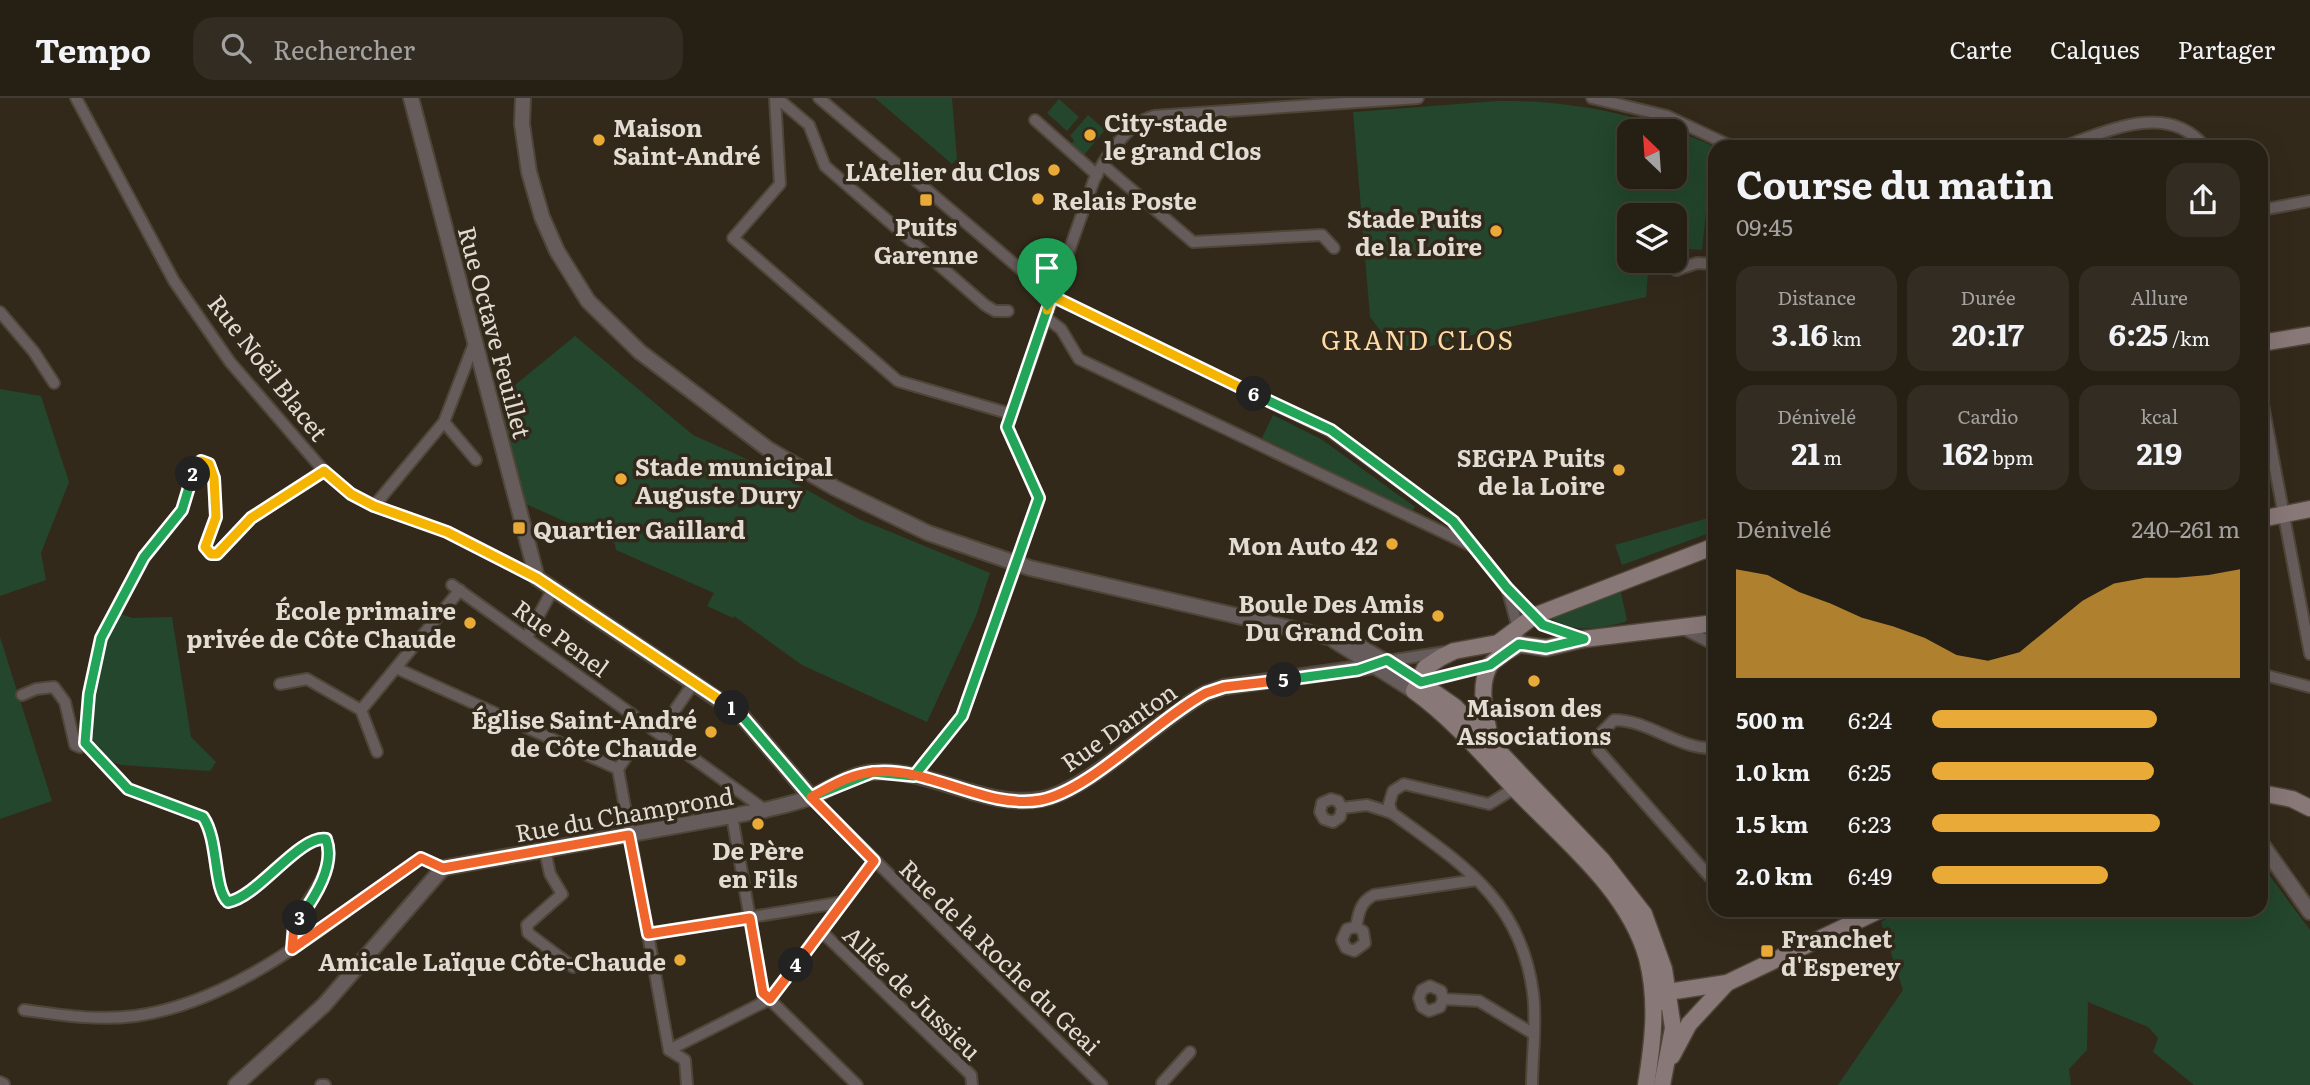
<!DOCTYPE html>
<html lang="fr">
<head>
<meta charset="utf-8">
<style>
	:root { --surface:#261f14; --page:#322c22; --text:#f1f3f6; --muted:#a4a2a0; --line:#423d34; --accent:#e9aa38 }
	body { margin:0; font-family:Literata,serif; background:var(--page); color:var(--text); height:100vh; display:flex; flex-direction:column; font-size:26px; white-space:nowrap }
	* { box-sizing:border-box; margin:0 }
	p { font-size:23px; color:var(--muted) }
	.icon { flex:none; width:38px; height:38px; fill:none; stroke:currentColor; stroke-width:2; stroke-linecap:round; stroke-linejoin:round }
	.map { position:relative; flex:1; overflow:hidden }
	.sheet { position:absolute; left:1708px; top:42px; width:560px; height:777px; display:flex; flex-direction:column; background:var(--surface); border-radius:21px; box-shadow:0 7px 28px #0002,0 0 0 2px var(--line) }
	.sheet>* { flex:none }
	.needle { width:46px; rotate:335deg }
	.tools { position:absolute; left:1617px; top:21px; display:grid; gap:14px }
	.tools a { display:grid; place-items:center; width:70px; height:70px; border-radius:14px; background:var(--surface); box-shadow:0 7px 28px #0002,0 0 0 2px var(--line); font-size:35px }
	.pin { position:absolute; display:grid; place-items:center; width:60px; height:60px; color:#fff; margin:-72px -30px; border-radius:50% 50% 50% 0; rotate:-45deg; box-shadow:0 0 7px #0007 }
	.pin .icon { rotate:45deg }
	.km { position:absolute; width:35px; height:35px; margin:-18px; border-radius:50%; background:#222; color:#fff; font-size:19px; line-height:35px; text-align:center }
	.round { display:grid; place-items:center; flex:none; width:74px; height:74px; border-radius:21px; background:var(--page) }
	.head { display:flex; align-items:center; justify-content:space-between; height:119px; padding:0 28px }
	h1 { font-size:38px; font-weight:700; line-height:52px }
	.figures { display:grid; grid-template-columns:repeat(3,1fr); gap:10px; height:119px; padding:7px 28px }
	.figures div { display:grid; align-content:center; border-radius:18px; background:var(--page); text-align:center }
	.figures b { font-size:30px; font-weight:700 }
	.figures small { font-size:19px; font-weight:400 }
	.figures p { font-size:19px }
	.chart { height:196px; padding:14px 28px }
	.chart p { display:flex; justify-content:space-between }
	.chart svg { width:100%; height:126px; margin-top:7px; fill:var(--accent); opacity:.7 }
	ul { padding:0 28px; list-style:none; font-size:23px }
	li { display:grid; grid-template-columns:112px 84px 1fr; align-items:center; height:52px }
	li i { height:18px; border-radius:9px; background:var(--accent) }
	header { display:flex; align-items:center; gap:42px; box-sizing:border-box; height:98px; padding:0 35px; background:var(--surface); border-bottom:2px solid var(--line) }
	header strong { font-size:33px }
	nav { display:flex; gap:38px; margin-inline-start:auto; font-size:24px }
	.search { width:490px; height:63px; background:var(--page); display:flex; align-items:center; gap:18px; box-sizing:border-box; padding:0 24px; border-radius:21px; color:var(--muted); font-size:26px }
	.map>svg:first-child { display:block }
	.green { fill:#23462c; fill-rule:evenodd }
	.lines { fill:none; stroke-linecap:round; stroke-linejoin:round }
	.minor-casing { stroke:#4f4638; stroke-width:14 }
	.tertiary-casing { stroke:#4f4638; stroke-width:18 }
	.secondary-casing { stroke:#4f4638; stroke-width:19 }
	.minor { stroke:#665c5c; stroke-width:10 }
	.tertiary { stroke:#665c5c; stroke-width:14 }
	.secondary { stroke:#887877; stroke-width:16 }
	.split-1-casing { stroke:#fff; stroke-width:14 }
	.split-2-casing { stroke:#fff; stroke-width:14 }
	.split-3-casing { stroke:#fff; stroke-width:14 }
	.split-4-casing { stroke:#fff; stroke-width:14 }
	.split-5-casing { stroke:#fff; stroke-width:14 }
	.split-6-casing { stroke:#fff; stroke-width:14 }
	.split-7-casing { stroke:#fff; stroke-width:14 }
	.split-1 { stroke:#22a559; stroke-width:9 }
	.split-2 { stroke:#f5b400; stroke-width:9 }
	.split-3 { stroke:#22a559; stroke-width:9 }
	.split-4 { stroke:#f0652b; stroke-width:9 }
	.split-5 { stroke:#f0652b; stroke-width:9 }
	.split-6 { stroke:#22a559; stroke-width:9 }
	.split-7 { stroke:#f5b400; stroke-width:9 }
	.poi-dot { fill:#e9aa38; stroke:#33291b; stroke-width:2.5 }
	.labels { text-anchor:middle; dominant-baseline:central; stroke-width:7; stroke-linejoin:round; paint-order:stroke }
	.poi-label { font-size:24px; font-weight:bold; fill:#e3dcd3; stroke:#33291b; text-anchor:end }
	.street-label { font-size:24px; fill:#e3dcd3; stroke:#33291b }
	.neighbourhood-label { font-size:26px; letter-spacing:2px; fill:#fedba4; stroke:#33291b }
</style>
</head>
<body>
<header>
<strong>Tempo</strong>
<div class="search"><svg class="icon" aria-label="search" viewBox="0 0 24 24"><circle cx="10" cy="10" r="6"/><path d="M15 15l6 6"/></svg>Rechercher</div>
<nav><a>Carte</a><a>Calques</a><a>Partager</a></nav>
</header>
<div class="map">
<svg width="2310" height="987" viewBox="0 0 2310 987">
	<rect width="100%" height="100%" fill="#33291b"/>
	<!-- green -->
	<g class="green">
		<path d="M875 0H952L957 61 952 66Z"/>
		<path d="M1059 1 1079 19 1067 33 1047 15Z"/>
		<path d="M1497 3C1574 2 1642 17 1713 48L1702 152 1675 150V117H1629V163H1649L1646 199 1472 237 1408 254 1386 240 1370 219 1353 14ZM1629 33H1675V79H1629Z"/>
		<path d="M1088 17 1105 32 1083 58 1071 47 1074 42 1070 38Z"/>
		<path d="M575 238 693 337 771 372 859 421 990 475 976 518 927 624 802 567 734 518 733 520 707 508 714 495 616 452 615 446 526 406 498 301Z"/>
		<path d="M0 291 41 298 69 384 41 455 46 482 0 498Z"/>
		<path d="M1273 317 1321 341 1415 409 1411 414 1262 340Z"/>
		<path d="M1715 418V433L1622 467 1615 447Z"/>
		<path d="M1620 491 1627 522 1625 524C1602 530 1572 536 1551 520Z"/>
		<path d="M119 515 132 520 172 519 191 639 216 664 210 673 121 667 110 663 99 649 89 648C90 602 98 557 119 515Z"/>
		<path d="M0 539 52 703 0 721Z"/>
		<path d="M2261 766 2310 832V987H2194L2153 954 2158 940 2148 929 2088 904 2087 952 2069 971 2071 987H1838L1903 892 1881 824 1901 812H2261Z"/>
	</g>
	<g class="lines">
		<!-- minor casing -->
		<g class="minor-casing">
			<g id="minor">
				<path d="M76 0 174 183 230 264 324 373 351 396 374 408 447 434 537 480"/>
				<path d="M775 0 780 86 733 140 898 283 1011 316"/>
				<path d="M777 0 809 27 825 68 985 207 995 213H1008"/>
				<path d="M819 0 1052 198 1330 333 1453 423 1507 490 1543 527 1581 541"/>
				<path d="M1592 0 1667 18 1733 49"/>
				<path d="M1035 22 1097 77"/>
				<path d="M2062 49C2108 33 2168 3 2205 49"/>
				<path d="M1103 67 1193 144 1322 137 1334 150"/>
				<path d="M2261 112 2310 103"/>
				<path d="M1676 172 1697 165 1715 166"/>
				<path d="M0 214 34 254 54 285"/>
				<path d="M1045 219 1061 231 1079 261 1474 449"/>
				<path d="M2261 296 2310 556"/>
				<path d="M444 324 476 362"/>
				<path d="M374 408 444 324 475 243"/>
				<path d="M452 487 765 712"/>
				<path d="M1507 490 1519 534"/>
				<path d="M1680 529 1715 547"/>
				<path d="M527 539 553 491"/>
				<path d="M1381 564 1445 554"/>
				<path d="M396 570 618 671"/>
				<path d="M2261 576 2310 589"/>
				<path d="M1421 585 1490 567"/>
				<path d="M280 586 307 581 361 612 460 492"/>
				<path d="M22 597 36 591 54 589 65 604 75 647 80 649 85 645 89 595 101 540 144 459 182 412 194 370 201 363 209 366 214 380 216 419 205 449 210 456H217L251 420 324 373"/>
				<path d="M361 612 377 654"/>
				<path d="M659 635 695 583"/>
				<path d="M85 645 128 691 203 719C219 742 213 791 228 804 258 799 299 737 326 741 339 776 303 801 294 829 292 835 293 844 292 851"/>
				<path d="M1715 650C1678 652 1650 622 1614 622L1601 635 1598 652 1709 778 1715 780"/>
				<path d="M618 671 669 952"/>
				<path d="M618 671 633 649"/>
				<path d="M914 678 962 618 1039 400 1007 329 1094 82C1105 59 1129 24 1154 18L1418 0"/>
				<path d="M1515 690 1489 706 1404 686 1393 693 1389 706 1392 715C1462 766 1521 802 1533 895 1537 925 1532 957 1532 987"/>
				<path d="M811 699 1102 987"/>
				<path d="M1342 710 1340 719 1333 724 1324 721 1320 714 1322 705 1331 701 1338 703 1342 710 1367 707 1392 715"/>
				<path d="M732 718 763 895 857 987"/>
				<path d="M545 753 550 776 562 796 527 827 528 835 573 869"/>
				<path d="M1356 829 1347 831 1342 842 1346 850 1354 853 1365 845 1363 833 1356 829C1359 814 1360 804 1374 797L1476 782"/>
				<path d="M821 833 971 977 972 987"/>
				<path d="M648 836 843 804"/>
				<path d="M1443 901 1441 893 1430 888 1422 892 1419 900 1422 909 1429 913 1440 909 1443 901 1479 903 1532 935"/>
				<path d="M24 912C61 917 97 923 135 918 244 903 333 818 421 760L443 770"/>
				<path d="M669 952 770 901 874 763"/>
				<path d="M669 952 685 962 687 987"/>
				<path d="M0 984 4 986"/>
				<path d="M1162 985 1190 954"/>
				<path d="M321 987H325"/>
			</g>
		</g>
		<!-- tertiary casing -->
		<g class="tertiary-casing">
			<g id="tertiary">
				<path d="M411 0 537 480 741 617 811 699"/>
				<path d="M523 0 522 26 529 74 542 119 557 153 588 203 640 254 768 351 835 390 928 435 1030 470 1354 545 1421 585"/>
				<path d="M1335 543 1414 593"/>
				<path d="M2261 745 2310 814"/>
				<path d="M236 987 324 907 443 770 765 712C780 708 797 705 811 699 832 690 852 675 875 674 930 670 988 712 1042 701 1091 691 1157 621 1206 595L1224 589 1374 568"/>
			</g>
		</g>
		<!-- secondary casing -->
		<g class="secondary-casing">
			<g id="secondary">
				<path d="M2261 245 2310 237"/>
				<path d="M2261 421 2310 411"/>
				<path d="M1421 585 1454 608 1491 645 1602 762 1644 816 1664 871 1673 930 1662 987"/>
				<path d="M1491 645C1487 622 1477 591 1489 569 1494 560 1510 552 1519 546L1546 550 1584 541 1715 525"/>
				<path d="M2261 695 2292 701 2310 710"/>
				<path d="M1663 904 1668 894 1727 885 1880 812"/>
				<path d="M1672 958 1689 926 1727 885"/>
				<path d="M1646 987C1653 944 1658 903 1647 860 1628 792 1564 742 1517 693 1484 658 1453 621 1414 593L1425 570 1440 560 1454 553 1498 545 1534 518 1715 448"/>
			</g>
		</g>
		<!-- minor -->
		<use href="#minor" class="minor"/>
		<!-- tertiary -->
		<use href="#tertiary" class="tertiary"/>
		<!-- secondary -->
		<use href="#secondary" class="secondary"/>
	</g>
	<g class="lines">
		<!-- split-1 casing -->
		<g class="split-1-casing">
			<path id="split-1" d="M732 610 741 617 811 699 873 674 914 678 962 618 1039 400 1007 329 1047 212"/>
		</g>
		<!-- split-2 casing -->
		<g class="split-2-casing">
			<path id="split-2" d="M193 376 194 370 201 363 209 366 214 380 216 419 205 449 211 456H217L251 420 324 373 351 396 374 408 447 434 537 480 732 610"/>
		</g>
		<!-- split-3 casing -->
		<g class="split-3-casing">
			<path id="split-3" d="M193 376 182 412 144 459 101 540 89 596 85 645 128 691 203 719C219 742 213 791 228 804 258 799 299 737 326 741 336 767 314 800 300 820"/>
		</g>
		<!-- split-4 casing -->
		<g class="split-4-casing">
			<path id="split-4" d="M300 820 294 828 292 851 421 760 443 770 629 737 648 836 750 820 763 895 770 901 796 867"/>
		</g>
		<!-- split-5 casing -->
		<g class="split-5-casing">
			<path id="split-5" d="M796 867 874 763 811 699C830 689 852 675 875 674 931 669 986 712 1041 702 1091 692 1157 621 1206 595L1224 589 1284 582"/>
		</g>
		<!-- split-6 casing -->
		<g class="split-6-casing">
			<path id="split-6" d="M1254 296 1331 332 1453 423 1507 490 1543 527 1584 541 1546 550 1519 546 1490 567 1421 584 1387 562 1358 572 1284 582"/>
		</g>
		<!-- split-7 casing -->
		<g class="split-7-casing">
			<path id="split-7" d="M1047 212 1052 198 1254 296"/>
		</g>
		<!-- split-1 -->
		<use href="#split-1" class="split-1"/>
		<!-- split-2 -->
		<use href="#split-2" class="split-2"/>
		<!-- split-3 -->
		<use href="#split-3" class="split-3"/>
		<!-- split-4 -->
		<use href="#split-4" class="split-4"/>
		<!-- split-5 -->
		<use href="#split-5" class="split-5"/>
		<!-- split-6 -->
		<use href="#split-6" class="split-6"/>
		<!-- split-7 -->
		<use href="#split-7" class="split-7"/>
	</g>
	<!-- markers -->
	<g class="poi-dot">
		<circle cx="1090" cy="37" r="7"/>
		<circle cx="599" cy="42" r="7"/>
		<circle cx="1054" cy="72" r="7"/>
		<circle cx="1038" cy="101" r="7"/>
		<rect x="919" y="95" width="14" height="14" rx="3.5"/>
		<circle cx="1496" cy="133" r="7"/>
		<circle cx="1619" cy="372" r="7"/>
		<circle cx="621" cy="381" r="7"/>
		<rect x="512" y="423" width="14" height="14" rx="3.5"/>
		<circle cx="1392" cy="446" r="7"/>
		<circle cx="1438" cy="518" r="7"/>
		<circle cx="470" cy="525" r="7"/>
		<circle cx="1534" cy="583" r="7"/>
		<circle cx="711" cy="634" r="7"/>
		<circle cx="758" cy="726" r="7"/>
		<rect x="1760" y="846" width="14" height="14" rx="3.5"/>
		<circle cx="680" cy="862" r="7"/>
	</g>
	<g class="labels">
		<!-- poi labels -->
		<g class="poi-label">
			<text x="1104" y="23" text-anchor="start">City-stade<tspan x="1104" dy="28">le grand Clos</tspan></text>
			<text x="613" y="28" text-anchor="start">Maison<tspan x="613" dy="28">Saint-André</tspan></text>
			<text x="1040" y="72">L'Atelier du Clos</text>
			<text x="1052" y="101" text-anchor="start">Relais Poste</text>
			<text x="1482" y="119">Stade Puits<tspan x="1482" dy="28">de la Loire</tspan></text>
			<text x="926" y="127" text-anchor="middle">Puits<tspan x="926" dy="28">Garenne</tspan></text>
			<text x="1605" y="358">SEGPA Puits<tspan x="1605" dy="28">de la Loire</tspan></text>
			<text x="635" y="367" text-anchor="start">Stade municipal<tspan x="635" dy="28">Auguste Dury</tspan></text>
			<text x="533" y="430" text-anchor="start">Quartier Gaillard</text>
			<text x="1378" y="446">Mon Auto 42</text>
			<text x="1424" y="504">Boule Des Amis<tspan x="1424" dy="28">Du Grand Coin</tspan></text>
			<text x="456" y="511">École primaire<tspan x="456" dy="28">privée de Côte Chaude</tspan></text>
			<text x="1534" y="608" text-anchor="middle">Maison des<tspan x="1534" dy="28">Associations</tspan></text>
			<text x="697" y="620">Église Saint-André<tspan x="697" dy="28">de Côte Chaude</tspan></text>
			<text x="758" y="751" text-anchor="middle">De Père<tspan x="758" dy="28">en Fils</tspan></text>
			<text x="1781" y="839" text-anchor="start">Franchet<tspan x="1781" dy="28">d'Esperey</tspan></text>
			<text x="666" y="862">Amicale Laïque Côte-Chaude</text>
		</g>
		<!-- street labels -->
		<g class="street-label">
			<text transform="translate(496 234) rotate(75)">Rue Octave Feuillet</text>
			<text transform="translate(269 269) rotate(52)">Rue Noël Blacet</text>
			<text transform="translate(562 539) rotate(36)">Rue Penel</text>
			<text transform="translate(1118 628) rotate(-35)">Rue Danton</text>
			<text transform="translate(624 715) rotate(-10)">Rue du Champrond</text>
			<text transform="translate(1001 858) rotate(44)">Rue de la Roche du Geai</text>
			<text transform="translate(913 894) rotate(44)">Allée de Jussieu</text>
		</g>
		<!-- neighbourhood labels -->
		<g class="neighbourhood-label">
			<text x="1418" y="240">GRAND CLOS</text>
		</g>
	</g>
</svg>
<div class="tools">
<a><svg class="needle" viewBox="-14 -14 28 28"><path d="M0-13l5 13h-10z" fill="#e53935"/><path d="M0 13l5-13h-10z" fill="#a4a2a0"/></svg></a>
<a><svg class="icon" aria-label="layers" viewBox="0 0 24 24"><path d="M12 4l9 5-9 5-9-5zM3 14l9 5 9-5"/></svg></a>
</div>
<div class="pin" style="left:1047px;top:212px;background:#1e9e55"><svg class="icon" aria-label="arrive" viewBox="0 0 24 24"><path d="M6 21V4h12l-3 4 3 4H6"/></svg></div>
<b class="km" style="left:732px;top:610px">1</b>
<b class="km" style="left:193px;top:376px">2</b>
<b class="km" style="left:300px;top:820px">3</b>
<b class="km" style="left:796px;top:867px">4</b>
<b class="km" style="left:1284px;top:582px">5</b>
<b class="km" style="left:1254px;top:296px">6</b>
<section class="sheet">
<div class="head"><div><h1>Course du matin</h1><p>09:45</p></div><a class="round"><svg class="icon" aria-label="share" viewBox="0 0 24 24"><path d="M12 15V3M7 8l5-5 5 5M5 13v7h14v-7"/></svg></a></div>
<div class="figures">
<div><p>Distance</p><b>3.16<small> km</small></b></div>
<div><p>Durée</p><b>20:17</b></div>
<div><p>Allure</p><b>6:25<small> /km</small></b></div>
</div>
<div class="figures">
<div><p>Dénivelé</p><b>21<small> m</small></b></div>
<div><p>Cardio</p><b>162<small> bpm</small></b></div>
<div><p>kcal</p><b>219</b></div>
</div>
<div class="chart"><p><span>Dénivelé</span>240–261 m</p>
<svg viewBox="0 0 160 44" preserveAspectRatio="none"><path d="M0 44V6L10 8L20 14L30 18L40 23L50 26L60 30L70 36L80 38L90 35L100 26L110 17L120 11L130 9L140 9L150 8L160 6V44z"/></svg>
</div>
<ul>
<li><b>500 m</b>6:24<i style="width:73%"></i></li>
<li><b>1.0 km</b>6:25<i style="width:72%"></i></li>
<li><b>1.5 km</b>6:23<i style="width:74%"></i></li>
<li><b>2.0 km</b>6:49<i style="width:57%"></i></li>
</ul>
</section>
</div>
</body>
</html>
